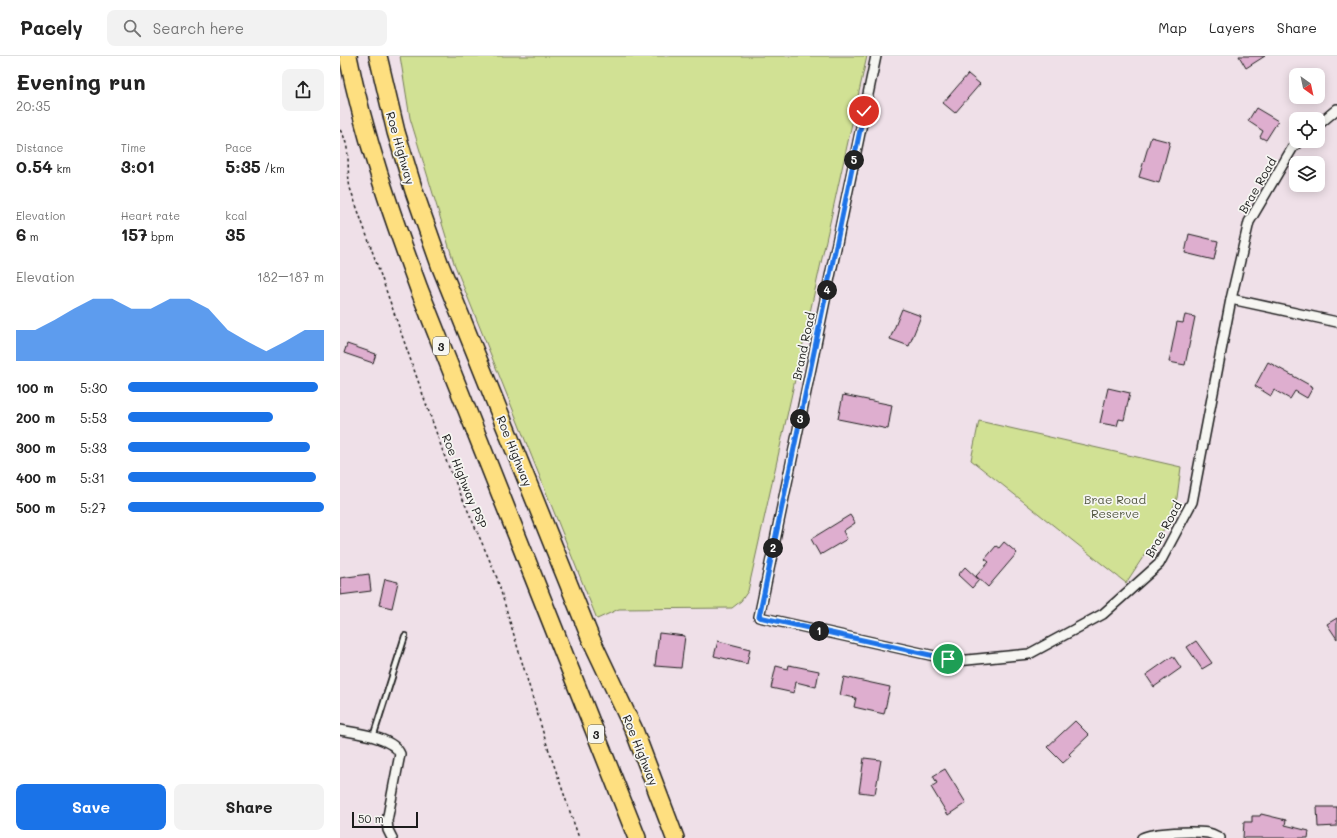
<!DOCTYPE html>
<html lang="en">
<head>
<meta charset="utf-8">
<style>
	:root { --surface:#fff; --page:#f2f2f2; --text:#222; --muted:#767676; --line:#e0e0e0; --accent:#1a73e8 }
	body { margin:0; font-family:Mali,sans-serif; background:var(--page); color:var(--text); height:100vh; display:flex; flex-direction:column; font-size:15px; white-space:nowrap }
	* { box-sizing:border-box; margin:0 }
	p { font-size:13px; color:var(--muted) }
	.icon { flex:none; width:22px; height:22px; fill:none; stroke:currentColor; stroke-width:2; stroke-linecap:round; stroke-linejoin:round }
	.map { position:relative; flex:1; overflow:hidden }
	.drawer { display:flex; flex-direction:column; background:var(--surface); width:340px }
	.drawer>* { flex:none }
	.needle { width:26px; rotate:147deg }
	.tools { position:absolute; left:949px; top:12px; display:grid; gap:8px }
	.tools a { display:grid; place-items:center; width:36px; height:36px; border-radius:8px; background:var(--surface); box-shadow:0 2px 10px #0003; font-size:20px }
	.scale { position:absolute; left:12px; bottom:10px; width:66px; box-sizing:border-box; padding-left:4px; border:2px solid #1c1c1c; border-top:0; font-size:11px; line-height:14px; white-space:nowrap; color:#1c1c1c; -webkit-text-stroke:3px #f6f6f2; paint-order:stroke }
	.pin { position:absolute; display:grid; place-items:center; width:34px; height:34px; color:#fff; margin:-17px; border:2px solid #fff; border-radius:50%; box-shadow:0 1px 4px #0007 }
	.km { position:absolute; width:20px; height:20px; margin:-10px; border-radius:50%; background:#222; color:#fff; font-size:11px; line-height:20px; text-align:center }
	.round { display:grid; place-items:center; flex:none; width:42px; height:42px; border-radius:8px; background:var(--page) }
	.head { display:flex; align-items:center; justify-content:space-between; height:68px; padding:0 16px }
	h1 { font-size:22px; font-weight:700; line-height:30px }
	.metrics { display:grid; grid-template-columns:repeat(3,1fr); gap:6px; height:68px; padding:4px 16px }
	.metrics div { display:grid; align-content:center }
	.metrics b { font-size:17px; font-weight:700 }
	.metrics small { font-size:11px; font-weight:400 }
	.metrics p { font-size:11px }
	.chart { height:112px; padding:8px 16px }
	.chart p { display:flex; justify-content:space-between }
	.chart svg { width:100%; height:72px; margin-top:4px; fill:var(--accent); opacity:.7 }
	.cta { display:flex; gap:8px; margin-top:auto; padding:8px 16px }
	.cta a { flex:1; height:46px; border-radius:8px; background:var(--accent); color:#fff; font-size:16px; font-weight:700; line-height:46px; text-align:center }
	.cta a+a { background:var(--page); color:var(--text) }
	ul { padding:0 16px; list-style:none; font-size:13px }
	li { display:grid; grid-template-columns:64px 48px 1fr; align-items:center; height:30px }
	li i { height:10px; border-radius:5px; background:var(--accent) }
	header { display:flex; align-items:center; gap:24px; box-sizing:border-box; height:56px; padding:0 20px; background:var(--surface); border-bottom:1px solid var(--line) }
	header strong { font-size:19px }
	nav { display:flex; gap:22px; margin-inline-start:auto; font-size:14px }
	.search { width:280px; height:36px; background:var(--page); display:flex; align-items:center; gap:10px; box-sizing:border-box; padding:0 14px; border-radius:8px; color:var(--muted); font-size:15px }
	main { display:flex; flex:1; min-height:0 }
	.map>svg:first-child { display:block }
	.green { fill:#d1e194; stroke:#767e58 }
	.building { fill:#deaecf; stroke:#1c1c1c }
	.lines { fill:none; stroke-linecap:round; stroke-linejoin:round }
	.service-casing { stroke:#1c1c1c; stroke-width:8 }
	.minor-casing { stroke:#1c1c1c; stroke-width:12 }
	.motorway-casing { stroke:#1c1c1c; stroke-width:20 }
	.path { stroke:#1c1c1c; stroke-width:1.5; stroke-dasharray:3 3; stroke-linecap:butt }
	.service { stroke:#f6f6f2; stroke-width:4.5 }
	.minor { stroke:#f6f6f2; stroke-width:9 }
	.motorway { stroke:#fedf80; stroke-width:17 }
	.route-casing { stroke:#fff; stroke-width:8 }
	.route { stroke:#1a73e8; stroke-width:5 }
	.labels { text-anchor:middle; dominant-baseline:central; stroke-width:3.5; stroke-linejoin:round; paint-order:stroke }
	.shield { fill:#f6f6f2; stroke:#5d5d5c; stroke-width:1 }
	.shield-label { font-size:11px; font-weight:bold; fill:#1c1c1c }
	.street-label { font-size:12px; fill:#1c1c1c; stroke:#f6f6f2 }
	.park-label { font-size:12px; fill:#525740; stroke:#f6f6f2 }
</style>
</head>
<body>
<header>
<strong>Pacely</strong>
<div class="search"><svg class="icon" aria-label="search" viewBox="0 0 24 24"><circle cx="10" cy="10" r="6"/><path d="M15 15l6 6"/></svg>Search here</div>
<nav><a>Map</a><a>Layers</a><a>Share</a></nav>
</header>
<main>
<section class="drawer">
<div class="head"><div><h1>Evening run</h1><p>20:35</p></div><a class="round"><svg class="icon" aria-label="share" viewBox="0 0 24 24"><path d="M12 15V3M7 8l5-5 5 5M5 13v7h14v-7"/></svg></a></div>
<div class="metrics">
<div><p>Distance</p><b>0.54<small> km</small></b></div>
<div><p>Time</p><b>3:01</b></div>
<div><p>Pace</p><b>5:35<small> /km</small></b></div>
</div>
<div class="metrics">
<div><p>Elevation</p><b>6<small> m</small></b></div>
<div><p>Heart rate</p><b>157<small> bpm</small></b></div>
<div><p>kcal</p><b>35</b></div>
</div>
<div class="chart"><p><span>Elevation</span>182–187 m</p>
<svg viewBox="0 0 160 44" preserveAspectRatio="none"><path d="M0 44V25L10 25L20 19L30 12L40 6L50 6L60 12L70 12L80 6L90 6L100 12L110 25L120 32L130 38L140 32L150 25L160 25V44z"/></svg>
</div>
<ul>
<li><b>100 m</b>5:30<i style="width:97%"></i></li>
<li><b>200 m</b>5:53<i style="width:74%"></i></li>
<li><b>300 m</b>5:33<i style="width:93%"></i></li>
<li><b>400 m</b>5:31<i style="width:96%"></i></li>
<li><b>500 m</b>5:27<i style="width:100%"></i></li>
</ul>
<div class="cta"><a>Save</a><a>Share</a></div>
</section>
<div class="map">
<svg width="997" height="782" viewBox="0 0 997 782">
	<rect width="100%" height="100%" fill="#efe0e8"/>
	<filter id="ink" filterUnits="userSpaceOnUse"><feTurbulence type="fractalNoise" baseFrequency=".025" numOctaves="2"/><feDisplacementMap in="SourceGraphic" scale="8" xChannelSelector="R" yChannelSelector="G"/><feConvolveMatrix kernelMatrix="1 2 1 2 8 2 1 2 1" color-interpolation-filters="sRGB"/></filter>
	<g filter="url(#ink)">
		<!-- green -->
		<g class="green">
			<path d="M60 0H527L408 535 401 545 392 552 279 553 257 563 114 207 70 62Z"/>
			<path d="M639 365 841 411 837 442 825 472 805 498 786 527 631 404Z"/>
		</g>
		<!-- building -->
		<g class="building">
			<path d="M899 0H925L906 12Z"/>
			<path d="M628 18 640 28 615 57 603 47Z"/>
			<path d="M916 52 938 65 926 84 920 81 923 75 908 65Z"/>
			<path d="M811 81 830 86 819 127 799 121Z"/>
			<path d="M849 178 878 185 874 204 845 197Z"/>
			<path d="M562 253 581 260 569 290 550 283Z"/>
			<path d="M845 259 855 261 845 309 829 306 837 266 843 267Z"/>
			<path d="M7 288 36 298 33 307 4 297Z"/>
			<path d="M928 306 973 331 967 342 955 335 950 343 934 334 931 340 915 330Z"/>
			<path d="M768 332 790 337 784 364 779 363 777 370 760 367Z"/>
			<path d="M503 339 552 349 548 373 498 363Z"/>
			<path d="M510 459 515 467 503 475 507 483 480 499 471 483Z"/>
			<path d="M664 486 677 497 648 531 636 520 649 506 645 503 656 490 659 492Z"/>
			<path d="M625 511 639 524 632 532 618 519Z"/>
			<path d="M29 518 31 535 0 539V522Z"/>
			<path d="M45 523 58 526 52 552 39 549Z"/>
			<path d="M997 562V583L987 568Z"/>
			<path d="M319 577 345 580 341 612 315 610Z"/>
			<path d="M378 585 410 593 407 608 374 600Z"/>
			<path d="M856 585 872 607 862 613 847 591Z"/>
			<path d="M833 600 841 612 814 631 806 619Z"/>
			<path d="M449 609 479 615 476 631 456 626 454 637 431 632 436 610 448 613Z"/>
			<path d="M504 621 550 631 544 658 514 651 516 642 500 639Z"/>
			<path d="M735 665 749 679 729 698 731 700 723 707 707 691Z"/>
			<path d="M524 702 541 704 535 738 519 736Z"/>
			<path d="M605 713 626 747 608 759 591 731 597 727 593 720Z"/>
			<path d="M977 751H997V770L978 771Z"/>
			<path d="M921 758 946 764 945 769 969 775 968 782H903L904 766H912V760H920Z"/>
		</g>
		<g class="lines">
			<!-- service casing -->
			<g class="service-casing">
				<path id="service" d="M33 681 65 580"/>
			</g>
			<!-- minor casing -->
			<g class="minor-casing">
				<g id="minor">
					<path d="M536 0 419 561 617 605 689 598 763 558 819 508 852 446 891 243 909 166 953 91 960 85"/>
					<path d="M978 69 997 53"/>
					<path d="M891 243 997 266"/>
					<path d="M0 674C16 677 53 681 60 698L47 765 48 774 52 782"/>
					<path d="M802 782C814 776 854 775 868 777 873 778 876 780 880 782"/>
				</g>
			</g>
			<!-- motorway casing -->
			<g class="motorway-casing">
				<g id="motorway">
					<path d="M8 0C24 80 51 157 79 233L297 782"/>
					<path d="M38 0 56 76 74 135 100 209 250 581 294 674 335 782"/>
				</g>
			</g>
			<!-- path -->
			<path class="path" d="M0 74C12 91 6 113 10 132L107 407 156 519 205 683 239 782"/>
			<!-- service -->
			<use href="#service" class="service"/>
			<!-- minor -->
			<use href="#minor" class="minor"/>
			<!-- motorway -->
			<use href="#motorway" class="motorway"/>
		</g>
	</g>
	<g class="lines" filter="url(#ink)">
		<!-- route casing -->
		<g class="route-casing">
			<path id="route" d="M524 55 419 561 608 603"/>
		</g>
		<!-- route -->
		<use href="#route" class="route"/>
	</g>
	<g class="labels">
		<!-- shield labels -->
		<g class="shield">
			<rect x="93" y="281" width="16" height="18" rx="3"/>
			<rect x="248" y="669" width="16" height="18" rx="3"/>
		</g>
		<g class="shield-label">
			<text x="101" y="290">3</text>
			<text x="256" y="678">3</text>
		</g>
		<!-- street labels -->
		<g class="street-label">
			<text transform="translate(61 92) rotate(74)">Roe Highway</text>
			<text transform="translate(917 129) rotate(-60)">Brae Road</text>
			<text transform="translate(463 290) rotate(-78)">Brand Road</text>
			<text transform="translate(175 395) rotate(68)">Roe Highway</text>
			<text transform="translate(125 425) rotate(68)">Roe Highway PSP</text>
			<text transform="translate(823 473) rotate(-61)">Brae Road</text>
			<text transform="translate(301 694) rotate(68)">Roe Highway</text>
		</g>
		<!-- park labels -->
		<g class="park-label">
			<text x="775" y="443">Brae Road<tspan x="775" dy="14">Reserve</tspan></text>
		</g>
	</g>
</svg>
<div class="tools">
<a><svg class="needle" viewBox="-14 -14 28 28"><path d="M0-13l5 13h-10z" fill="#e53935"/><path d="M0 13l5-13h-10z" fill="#767676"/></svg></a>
<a><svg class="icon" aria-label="locate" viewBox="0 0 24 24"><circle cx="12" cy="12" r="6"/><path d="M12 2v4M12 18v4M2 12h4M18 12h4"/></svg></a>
<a><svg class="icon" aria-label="layers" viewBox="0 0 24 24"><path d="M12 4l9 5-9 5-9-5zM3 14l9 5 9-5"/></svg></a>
</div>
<div class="scale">50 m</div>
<div class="pin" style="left:608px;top:603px;background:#1e9e55"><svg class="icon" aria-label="arrive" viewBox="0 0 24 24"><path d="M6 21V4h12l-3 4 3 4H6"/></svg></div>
<div class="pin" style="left:524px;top:55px;background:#d93025"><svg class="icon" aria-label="check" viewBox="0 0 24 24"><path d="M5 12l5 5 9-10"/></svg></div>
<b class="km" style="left:479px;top:575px">1</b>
<b class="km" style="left:433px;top:492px">2</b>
<b class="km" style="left:460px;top:363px">3</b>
<b class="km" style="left:487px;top:234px">4</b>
<b class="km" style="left:514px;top:104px">5</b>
</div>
</main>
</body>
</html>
